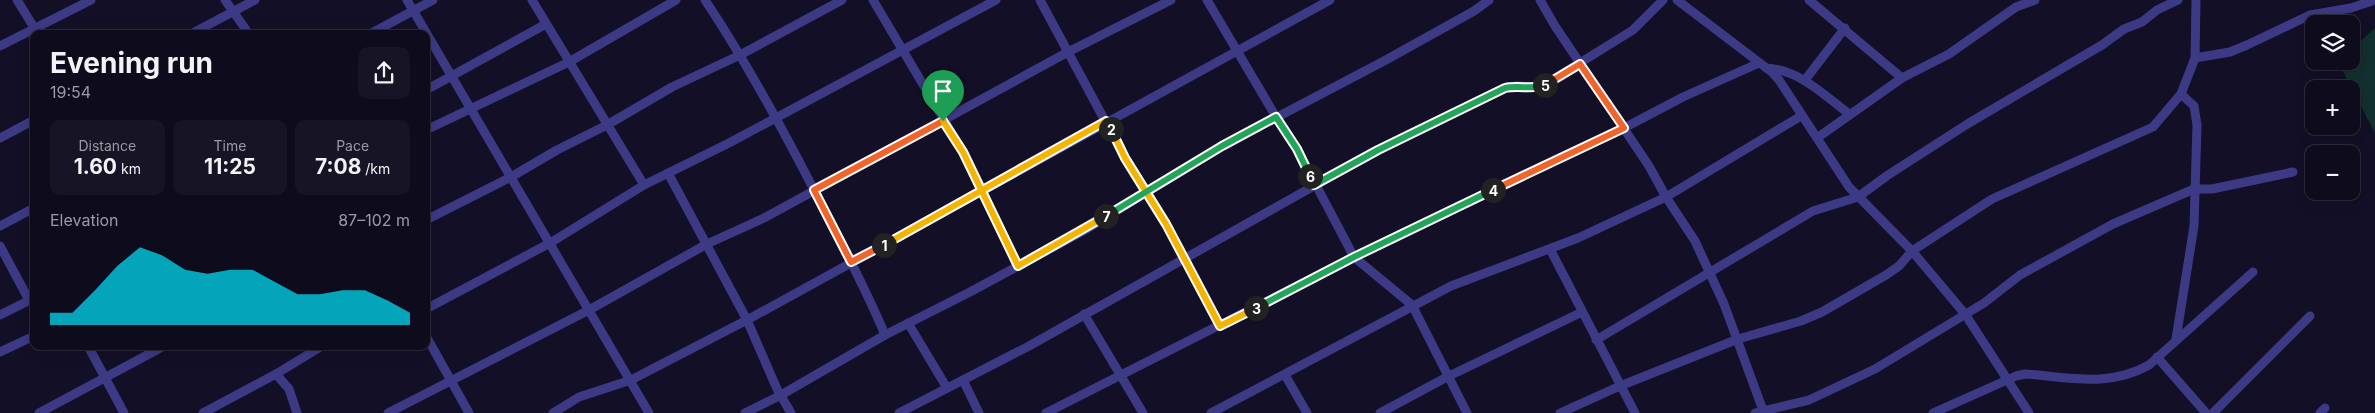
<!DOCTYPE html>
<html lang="en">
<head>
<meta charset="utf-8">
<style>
	:root { --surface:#0e0b1c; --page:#171425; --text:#f1f3f6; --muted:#9b9ba3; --line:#2e2b3b; --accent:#00e5ff }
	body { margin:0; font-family:Inter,sans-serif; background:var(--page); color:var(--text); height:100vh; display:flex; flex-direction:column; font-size:19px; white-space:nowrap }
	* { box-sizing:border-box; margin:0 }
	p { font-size:16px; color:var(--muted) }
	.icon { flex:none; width:28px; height:28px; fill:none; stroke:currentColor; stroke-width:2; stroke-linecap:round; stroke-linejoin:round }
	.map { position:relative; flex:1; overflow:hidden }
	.panel { position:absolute; left:30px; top:30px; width:400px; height:320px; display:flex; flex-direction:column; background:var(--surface); border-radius:10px; box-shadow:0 2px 12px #0003,0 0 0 1px var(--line) }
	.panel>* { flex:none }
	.tools { position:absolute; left:2305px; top:15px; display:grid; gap:10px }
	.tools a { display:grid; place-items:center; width:55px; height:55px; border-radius:10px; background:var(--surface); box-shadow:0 2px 12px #0003,0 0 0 1px var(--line); font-size:25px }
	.pin { position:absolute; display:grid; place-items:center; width:42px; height:42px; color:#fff; margin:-51px -21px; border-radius:50% 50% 50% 0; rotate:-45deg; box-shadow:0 0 5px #0007 }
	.pin .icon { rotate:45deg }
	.km { position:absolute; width:25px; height:25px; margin:-12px; border-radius:50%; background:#222; color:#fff; font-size:14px; line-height:25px; text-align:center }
	.round { display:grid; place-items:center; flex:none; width:52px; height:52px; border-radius:10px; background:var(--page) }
	.headline { display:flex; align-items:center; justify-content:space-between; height:85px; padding:0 20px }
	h1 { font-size:28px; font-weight:700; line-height:38px }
	.metrics { display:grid; grid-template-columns:repeat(3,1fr); gap:8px; height:85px; padding:5px 20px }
	.metrics div { display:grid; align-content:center; border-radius:10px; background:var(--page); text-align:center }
	.metrics b { font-size:21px; font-weight:700 }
	.metrics small { font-size:14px; font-weight:400 }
	.metrics p { font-size:14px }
	.chart { height:140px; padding:10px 20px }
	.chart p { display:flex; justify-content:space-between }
	.chart svg { width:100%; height:90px; margin-top:5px; fill:var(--accent); opacity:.7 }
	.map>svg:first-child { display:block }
	.green { fill:#12302f }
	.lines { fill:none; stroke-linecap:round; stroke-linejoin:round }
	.street { stroke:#3d3a85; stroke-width:9 }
	.split-1-casing { stroke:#fff; stroke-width:10 }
	.split-2-casing { stroke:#fff; stroke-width:10 }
	.split-3-casing { stroke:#fff; stroke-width:10 }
	.split-4-casing { stroke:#fff; stroke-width:10 }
	.split-5-casing { stroke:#fff; stroke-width:10 }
	.split-6-casing { stroke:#fff; stroke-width:10 }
	.split-7-casing { stroke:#fff; stroke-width:10 }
	.split-8-casing { stroke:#fff; stroke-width:10 }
	.split-1 { stroke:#f0652b; stroke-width:6 }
	.split-2 { stroke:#f5b400; stroke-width:6 }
	.split-3 { stroke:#f5b400; stroke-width:6 }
	.split-4 { stroke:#22a559; stroke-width:6 }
	.split-5 { stroke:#f0652b; stroke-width:6 }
	.split-6 { stroke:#22a559; stroke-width:6 }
	.split-7 { stroke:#22a559; stroke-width:6 }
	.split-8 { stroke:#f5b400; stroke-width:6 }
</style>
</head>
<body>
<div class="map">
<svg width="2375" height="413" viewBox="0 0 2375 413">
	<rect width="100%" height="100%" fill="#130f26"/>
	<!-- green -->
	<path class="green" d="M2375 28V133L2338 62 2351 61V50Z"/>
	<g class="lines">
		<!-- street -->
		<g class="street">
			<path d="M17 0 38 34"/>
			<path d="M225 0 249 34"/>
			<path d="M407 0 649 413"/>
			<path d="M532 0 644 185"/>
			<path d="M705 0C745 60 780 124 813 188 838 237 864 284 885 335"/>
			<path d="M873 0 963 152 1018 266"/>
			<path d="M1040 0 1125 158 1166 224 1220 326"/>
			<path d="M1207 0 1276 117 1297 149 1354 257 1412 305 1467 413"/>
			<path d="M1540 0 1555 26 1649 166 1666 197 1695 241 1724 304 1764 413"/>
			<path d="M1677 0 1773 73 1779 80 1849 187 1912 251 1965 314 2029 413"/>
			<path d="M1809 0 1902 78"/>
			<path d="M191 34 255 0"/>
			<path d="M370 34 433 0"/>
			<path d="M0 46 91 0"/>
			<path d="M2195 58 2230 52 2247 45 2310 15 2351 8 2372 1"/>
			<path d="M1766 68C1800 70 1824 95 1849 114"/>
			<path d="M1805 80 1845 28"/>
			<path d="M426 90 546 24"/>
			<path d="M426 130 569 62 676 0"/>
			<path d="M0 138 34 120"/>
			<path d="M1817 138 1902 78 1949 54 2016 7 2035 0"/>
			<path d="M668 173 747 320 777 389 791 413"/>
			<path d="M426 220 511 177 557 150 607 125 672 87 740 55 842 0"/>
			<path d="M0 226 34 208"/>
			<path d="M0 246 29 300"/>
			<path d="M1550 249 1635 413"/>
			<path d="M426 309 550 243 644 185 729 143 996 0"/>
			<path d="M1084 314 1143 413"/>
			<path d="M0 315 34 298"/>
			<path d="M908 323 947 388"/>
			<path d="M426 336 469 413"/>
			<path d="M2176 339 2194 226 2197 125 2194 106 2181 94"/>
			<path d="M1596 340 1813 211 1858 197 1888 175 1969 123 2102 45 2124 29 2142 22 2157 10 2178 0"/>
			<path d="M88 346 124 413"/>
			<path d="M0 352 34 336"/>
			<path d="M2157 357 2206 413"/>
			<path d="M276 374 289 389 297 413"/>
			<path d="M1285 375 1307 413"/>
			<path d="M963 380 979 413"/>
			<path d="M39 413 164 346"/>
			<path d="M203 413 276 374 322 346"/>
			<path d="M388 413 589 310 707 244 764 218 1068 52 1171 0"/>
			<path d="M553 413 579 397 631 380 747 320 1330 0"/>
			<path d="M745 413 781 395 885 335 970 292 1085 230 1222 146 1384 61 1474 11 1489 0"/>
			<path d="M899 413 1029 346 1378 150 1505 88 1516 86 1541 87 1633 30 1663 0"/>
			<path d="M1046 413 1354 257 1624 128 1683 97 1759 63"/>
			<path d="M1211 413 1451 286 1578 238 1666 197 1801 116"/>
			<path d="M1380 413 1447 377 1582 312"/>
			<path d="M1560 413 1620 386 1738 339 1801 321 1822 312 1886 275 1899 266 1912 251 1992 199 2153 127 2181 94 2195 58 2196 0"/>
			<path d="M1755 413 1809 400 1875 369 1984 303 2020 275 2113 224 2194 189H2212L2293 172"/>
			<path d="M1933 413 2016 376 2025 374C2069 377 2108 388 2149 365L2253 272"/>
			<path d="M2213 413 2310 316"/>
			<path d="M2320 413 2325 408"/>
		</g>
	</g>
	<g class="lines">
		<!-- split-1 casing -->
		<g class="split-1-casing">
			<path id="split-1" d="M884 245 851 262 814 190 943 121"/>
		</g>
		<!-- split-2 casing -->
		<g class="split-2-casing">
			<path id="split-2" d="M884 245 1106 121 1111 129"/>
		</g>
		<!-- split-3 casing -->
		<g class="split-3-casing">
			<path id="split-3" d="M1111 129 1125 158 1166 224 1220 326 1256 308"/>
		</g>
		<!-- split-4 casing -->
		<g class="split-4-casing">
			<path id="split-4" d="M1256 308 1354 257 1493 190"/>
		</g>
		<!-- split-5 casing -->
		<g class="split-5-casing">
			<path id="split-5" d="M1493 190 1624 128 1580 64 1545 85"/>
		</g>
		<!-- split-6 casing -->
		<g class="split-6-casing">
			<path id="split-6" d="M1310 176 1314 185 1378 150 1505 88C1518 85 1535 90 1545 85"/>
		</g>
		<!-- split-7 casing -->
		<g class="split-7-casing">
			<path id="split-7" d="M1106 216 1222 146 1276 117 1297 149 1310 176"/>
		</g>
		<!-- split-8 casing -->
		<g class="split-8-casing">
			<path id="split-8" d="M943 121 963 152 1018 266 1106 216"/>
		</g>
		<!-- split-1 -->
		<use href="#split-1" class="split-1"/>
		<!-- split-2 -->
		<use href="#split-2" class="split-2"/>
		<!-- split-3 -->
		<use href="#split-3" class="split-3"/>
		<!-- split-4 -->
		<use href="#split-4" class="split-4"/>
		<!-- split-5 -->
		<use href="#split-5" class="split-5"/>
		<!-- split-6 -->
		<use href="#split-6" class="split-6"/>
		<!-- split-7 -->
		<use href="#split-7" class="split-7"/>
		<!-- split-8 -->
		<use href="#split-8" class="split-8"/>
	</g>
</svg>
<div class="tools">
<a><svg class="icon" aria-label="layers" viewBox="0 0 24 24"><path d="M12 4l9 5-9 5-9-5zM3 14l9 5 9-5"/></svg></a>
<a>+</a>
<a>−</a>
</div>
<div class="pin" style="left:943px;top:121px;background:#1e9e55"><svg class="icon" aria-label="arrive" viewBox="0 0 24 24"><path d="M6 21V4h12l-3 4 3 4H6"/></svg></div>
<b class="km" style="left:884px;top:245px">1</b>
<b class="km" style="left:1111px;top:129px">2</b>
<b class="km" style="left:1256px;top:308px">3</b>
<b class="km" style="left:1493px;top:190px">4</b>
<b class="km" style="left:1545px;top:85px">5</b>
<b class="km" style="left:1310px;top:176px">6</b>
<b class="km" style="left:1106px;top:216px">7</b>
<section class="panel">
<div class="headline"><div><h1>Evening run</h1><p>19:54</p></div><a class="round"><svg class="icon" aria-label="share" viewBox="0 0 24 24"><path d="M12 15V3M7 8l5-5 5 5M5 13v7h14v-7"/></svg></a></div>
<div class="metrics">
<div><p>Distance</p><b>1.60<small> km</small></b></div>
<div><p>Time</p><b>11:25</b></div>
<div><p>Pace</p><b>7:08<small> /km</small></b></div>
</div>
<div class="chart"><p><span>Elevation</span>87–102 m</p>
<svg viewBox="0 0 160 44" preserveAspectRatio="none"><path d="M0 44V38L10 38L20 27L30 15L40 6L50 10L60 17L70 19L80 17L90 17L100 23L110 29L120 29L130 27L140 27L150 32L160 38V44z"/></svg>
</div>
</section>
</div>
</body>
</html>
